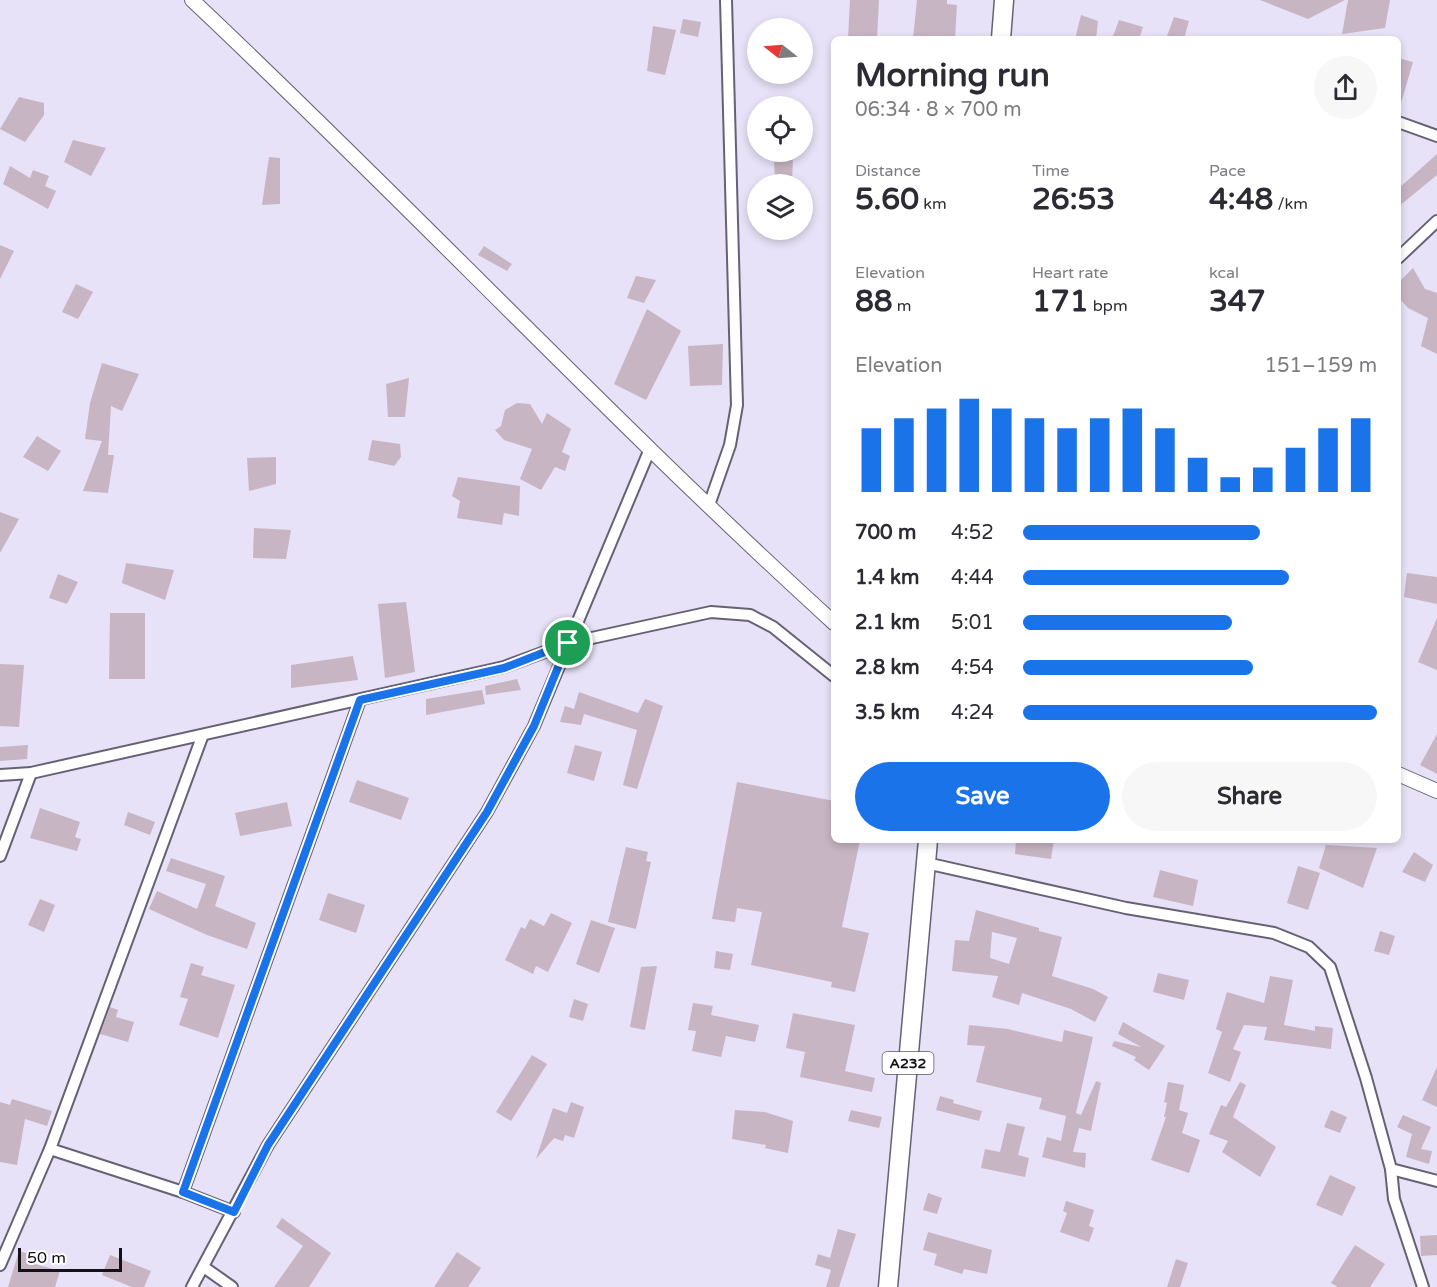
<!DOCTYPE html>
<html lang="en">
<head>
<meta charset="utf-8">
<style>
	:root { --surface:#fff; --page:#f7f7f7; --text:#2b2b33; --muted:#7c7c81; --accent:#1a73e8 }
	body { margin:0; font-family:"Varela Round",sans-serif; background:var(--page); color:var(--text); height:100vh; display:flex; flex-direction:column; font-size:22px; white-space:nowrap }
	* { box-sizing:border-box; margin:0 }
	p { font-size:20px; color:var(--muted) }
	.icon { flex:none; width:33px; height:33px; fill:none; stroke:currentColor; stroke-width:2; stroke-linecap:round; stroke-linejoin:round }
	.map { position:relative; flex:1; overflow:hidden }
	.sheet { position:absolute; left:831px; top:36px; width:570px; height:807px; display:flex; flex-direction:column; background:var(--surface); border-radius:9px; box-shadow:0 3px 9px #0003 }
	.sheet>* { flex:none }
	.needle { width:39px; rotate:287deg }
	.buttons { position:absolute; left:747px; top:18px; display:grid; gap:12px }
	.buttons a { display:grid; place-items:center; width:66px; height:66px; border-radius:50%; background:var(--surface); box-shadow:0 3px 9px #0003; font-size:30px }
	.scale { position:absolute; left:18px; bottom:15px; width:104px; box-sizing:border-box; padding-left:6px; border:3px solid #131118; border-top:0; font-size:16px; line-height:21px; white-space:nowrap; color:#131118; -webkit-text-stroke:4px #fff; paint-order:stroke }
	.pin { position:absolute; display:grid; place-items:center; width:51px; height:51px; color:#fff; margin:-26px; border:3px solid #fff; border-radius:50%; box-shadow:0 2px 6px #0007 }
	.round { display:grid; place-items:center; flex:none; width:63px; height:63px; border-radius:32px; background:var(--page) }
	.overview { display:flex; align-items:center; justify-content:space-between; height:102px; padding:0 24px }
	h1 { font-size:33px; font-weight:700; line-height:45px }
	.metrics { display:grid; grid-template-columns:repeat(3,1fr); gap:9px; height:102px; padding:6px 24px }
	.metrics div { display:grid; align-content:center }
	.metrics b { font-size:30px; font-weight:700 }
	.metrics small { font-size:16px; font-weight:400 }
	.metrics p { font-size:16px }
	.chart { height:168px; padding:12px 24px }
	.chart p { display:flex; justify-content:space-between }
	.chart svg { width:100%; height:108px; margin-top:6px; stroke:var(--accent); stroke-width:6 }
	.button { display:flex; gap:12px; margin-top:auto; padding:12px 24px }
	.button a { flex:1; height:69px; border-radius:36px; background:var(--accent); color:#fff; font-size:24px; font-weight:700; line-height:69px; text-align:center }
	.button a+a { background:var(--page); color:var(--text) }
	ul { padding:0 24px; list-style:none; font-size:20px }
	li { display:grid; grid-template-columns:96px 72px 1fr; align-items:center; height:45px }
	li i { height:15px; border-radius:8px; background:var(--accent) }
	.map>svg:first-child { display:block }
	.building { fill:#c8b5c3; fill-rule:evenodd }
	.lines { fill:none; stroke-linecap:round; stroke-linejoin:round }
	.minor-casing { stroke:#666173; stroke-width:14 }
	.tertiary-casing { stroke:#666173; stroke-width:16 }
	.primary-casing { stroke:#666173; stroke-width:21 }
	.minor { stroke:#fff; stroke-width:10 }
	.tertiary { stroke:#fff; stroke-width:14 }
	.primary { stroke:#fff; stroke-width:18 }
	.route-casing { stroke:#fff; stroke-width:12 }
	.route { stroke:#1a73e8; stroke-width:8 }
	.labels { text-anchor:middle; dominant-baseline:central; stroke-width:5; stroke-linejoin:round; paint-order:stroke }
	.shield { fill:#fff; stroke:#5a585d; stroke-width:1.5 }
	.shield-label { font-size:14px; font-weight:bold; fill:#131118 }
</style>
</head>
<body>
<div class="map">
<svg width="1437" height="1287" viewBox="0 0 1437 1287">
	<rect width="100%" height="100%" fill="#e7e2f7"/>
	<!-- building -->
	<g class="building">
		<path d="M850 0H879L877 39H848Z"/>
		<path d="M917 0H947V4L957 5 955 39H913Z"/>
		<path d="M1260 0H1345L1308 19Z"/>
		<path d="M1348 0H1390L1385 28 1342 34Z"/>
		<path d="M1081 15 1098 21 1096 39H1075Z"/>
		<path d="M1174 17 1189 21 1184 39H1166Z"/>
		<path d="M683 19 701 22 698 37 680 33Z"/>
		<path d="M1119 20 1143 27 1139 39H1112Z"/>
		<path d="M653 26 676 30 665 75 647 71Z"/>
		<path d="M1398 58 1413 62 1401 103 1398 102Z"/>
		<path d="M19 97 44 103V115L25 142 0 129Z"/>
		<path d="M73 140 106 148 91 176 64 162Z"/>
		<path d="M1437 154V175L1398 207V189Z"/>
		<path d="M269 157 280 158V204L262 205Z"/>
		<path d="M774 158H793L792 182 775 181Z"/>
		<path d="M10 166 30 178 33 170 49 176 45 186 56 191 48 209 3 184Z"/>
		<path d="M0 245 14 251 0 279Z"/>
		<path d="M484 246 512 264 507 271 478 255Z"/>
		<path d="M1413 268 1425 289 1437 293V354L1421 346 1428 318 1408 308 1398 297V283Z"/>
		<path d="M636 276 656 280 644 303 627 298Z"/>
		<path d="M76 284 93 292 78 319 62 312Z"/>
		<path d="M647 309 681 331 646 400 614 384Z"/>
		<path d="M723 344 722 385 690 386 688 346Z"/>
		<path d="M102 363 139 374 122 411 111 406 108 455H114L108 493 83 491 102 441 85 439 90 403Z"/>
		<path d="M409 378 405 417H388L386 384Z"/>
		<path d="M517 403 530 404 542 424 547 413 571 429 562 452 570 456 565 471 555 467 541 490 520 479 532 449 504 440 495 430 501 426 505 410Z"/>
		<path d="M37 436 61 451 48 471 23 457Z"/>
		<path d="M372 440 400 444 401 457 394 466 368 460Z"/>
		<path d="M276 457V484L249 491 247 458Z"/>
		<path d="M458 477 520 486 519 516 504 513 502 525 457 518 460 501 452 496Z"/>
		<path d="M0 512 19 519 0 553Z"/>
		<path d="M254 528 291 530 286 559 253 558Z"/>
		<path d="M126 563 174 570 165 600 122 583Z"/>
		<path d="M1407 573 1437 577V604L1404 597Z"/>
		<path d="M58 574 78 582 67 604 49 598Z"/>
		<path d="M406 602 415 672 385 678 378 604Z"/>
		<path d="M110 613H145V679H109Z"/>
		<path d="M1437 618V670L1418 662Z"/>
		<path d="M353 656 358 680 291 688V665Z"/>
		<path d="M0 664 24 665 19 727 0 726Z"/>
		<path d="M517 679 521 690 486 695 485 686Z"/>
		<path d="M482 690 485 704 426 715V699Z"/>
		<path d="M579 692 638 713 645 699 663 706 637 789 623 785 637 730 584 714 581 725 560 722 565 706 574 709Z"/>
		<path d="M1437 734V774L1420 765Z"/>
		<path d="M28 745 27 759 0 761V747Z"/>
		<path d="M575 745 602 752 594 781 567 773Z"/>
		<path d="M357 780 409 798 401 820 349 802Z"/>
		<path d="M737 782 834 801V840H860L842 927 869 933 855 992 831 987 832 982 751 965 762 912 737 908 735 922 712 919Z"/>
		<path d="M287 802 292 826 240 836 235 813Z"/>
		<path d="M40 808 80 822 75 837 81 839 77 851 30 838Z"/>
		<path d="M128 812 155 822 150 835 124 825Z"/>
		<path d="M1016 840H1054L1051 859 1015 854Z"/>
		<path d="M1326 845 1377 848 1363 888 1319 868Z"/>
		<path d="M626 847 648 852 646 861 651 862 636 929 608 922Z"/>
		<path d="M1414 852 1433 865 1425 882 1402 872Z"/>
		<path d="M171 858 225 876 215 906 256 923 247 949 207 935 149 909 157 891 197 909 206 884 166 871Z"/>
		<path d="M1298 866 1320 873 1308 910 1287 903Z"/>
		<path d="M1160 870 1198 880 1193 906 1153 897Z"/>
		<path d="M328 893 365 905 356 933 319 920Z"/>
		<path d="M40 899 55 905 44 932 28 925Z"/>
		<path d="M976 910 1039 928V931L1062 937 1052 976 1093 989 1108 997 1095 1022 1071 1009 1022 993 1019 1005 992 997 998 976 952 971 955 940 969 941ZM992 932 1017 938 1009 964 990 958Z"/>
		<path d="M551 913 572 923 548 972 536 966 533 974 505 960 521 927 525 929 530 919 544 926Z"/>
		<path d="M591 920 615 928 599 973 576 964Z"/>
		<path d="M1380 931 1395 936 1389 955 1374 951Z"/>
		<path d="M716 951 733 954 730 970 714 968Z"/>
		<path d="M191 963 204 967 201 975 235 985 218 1038 179 1025 188 999 180 997Z"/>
		<path d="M657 966 645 1030 630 1027 641 967Z"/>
		<path d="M1158 973 1189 980 1184 1000 1153 992Z"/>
		<path d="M1270 976 1293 980 1284 1025 1315 1031V1026L1333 1028 1331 1049 1264 1040 1267 1027 1244 1025 1233 1049 1241 1052 1230 1082 1208 1073 1222 1032 1216 1029 1227 992 1264 1003Z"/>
		<path d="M574 999 588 1004 583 1021 569 1017Z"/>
		<path d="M693 1003 713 1006 711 1015 759 1025 755 1042 726 1036 721 1057 692 1051 696 1031 688 1030Z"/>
		<path d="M110 1007 118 1010 116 1017 134 1022 128 1042 100 1034Z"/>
		<path d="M793 1013 855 1025 845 1071 875 1078 872 1092 800 1077 805 1052 786 1048Z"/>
		<path d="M1123 1022 1165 1046 1149 1070 1134 1060 1136 1057 1112 1046 1114 1041 1141 1047 1118 1034Z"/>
		<path d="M969 1025 1008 1029 1062 1042 1064 1030 1093 1037 1076 1113 1081 1115 1096 1081 1101 1083 1091 1131 1079 1128 1073 1152 1086 1153 1085 1168 1042 1157 1047 1137 1061 1141 1066 1116 1039 1109 1042 1098 976 1082 985 1046 967 1045Z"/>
		<path d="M532 1055 547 1064 511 1121 496 1112Z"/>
		<path d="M1437 1067V1107L1422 1100Z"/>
		<path d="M1168 1082 1184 1085 1179 1110 1188 1113 1182 1133 1200 1140 1189 1173 1151 1160 1166 1117H1164L1167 1103 1164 1102Z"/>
		<path d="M1240 1082 1246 1085 1233 1117 1276 1147 1260 1177 1222 1152 1228 1141 1209 1134 1221 1105 1226 1107Z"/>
		<path d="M940 1096 954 1100 953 1103 982 1111 979 1121 936 1110Z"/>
		<path d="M12 1099 52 1111 47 1126 25 1119 17 1165 0 1162V1102L10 1105Z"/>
		<path d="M571 1102 584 1107 574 1138 565 1135 563 1141 554 1138 536 1159 553 1108 567 1113Z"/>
		<path d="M735 1110 765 1112 793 1121 788 1153 765 1148 766 1145 732 1139Z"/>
		<path d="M851 1110 882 1117 879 1128 848 1121Z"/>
		<path d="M1331 1110 1347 1117 1340 1133 1324 1127Z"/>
		<path d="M1403 1115 1431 1127 1421 1149 1432 1151 1429 1164 1406 1157 1412 1134 1397 1127Z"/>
		<path d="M1007 1123 1025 1127 1018 1155 1029 1158 1025 1177 981 1168 985 1149 1000 1152Z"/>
		<path d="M1330 1175 1356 1187 1342 1216 1316 1205Z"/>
		<path d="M928 1193 942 1198 937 1214 923 1210Z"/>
		<path d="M1066 1201 1094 1210 1089 1226 1094 1228 1089 1242 1060 1232 1067 1213 1063 1211Z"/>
		<path d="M282 1218 331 1253 309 1287H274L303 1246 276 1227Z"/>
		<path d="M838 1229 856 1234 839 1287H826L831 1270 815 1265 818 1254 830 1258Z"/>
		<path d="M928 1232 992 1250 987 1274 964 1269 962 1274 934 1265 937 1254 923 1250Z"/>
		<path d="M1437 1235V1255L1421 1256 1420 1236Z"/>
		<path d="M1355 1245 1385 1264 1370 1287H1338L1331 1283Z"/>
		<path d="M19 1251 38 1257 35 1264 60 1271 55 1287H8Z"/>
		<path d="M457 1252 481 1268 468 1287H434Z"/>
		<path d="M110 1255 151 1271 144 1287H132L102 1275Z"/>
		<path d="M1176 1259 1188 1263 1180 1287H1167Z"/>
	</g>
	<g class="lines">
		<!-- minor casing -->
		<g class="minor-casing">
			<g id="minor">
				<path d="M1398 122 1437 136"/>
				<path d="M1398 258 1437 221"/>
				<path d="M709 505 730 445 737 405 726 0"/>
				<path d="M0 775 31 773 504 667 569 643 711 612 750 615 773 627 834 676"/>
				<path d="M0 856 31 773"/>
				<path d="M926 863 1126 908 1274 933 1309 947 1330 967 1366 1078 1391 1169 1394 1199 1423 1287"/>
				<path d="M50 1149 183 1192 234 1212"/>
				<path d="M1391 1169 1437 1181"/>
				<path d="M183 1192 360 700"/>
				<path d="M0 1265 50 1149 202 737"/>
				<path d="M205 1268 232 1287"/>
				<path d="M192 1287 268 1145 487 812 534 726 650 449"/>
			</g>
		</g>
		<!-- tertiary casing -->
		<g class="tertiary-casing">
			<g id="tertiary">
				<path d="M192 0C409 204 613 422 834 623"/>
				<path d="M1398 774 1437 791"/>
			</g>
		</g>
		<!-- primary casing -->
		<g class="primary-casing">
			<g id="primary">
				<path d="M1001 39 1004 0"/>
				<path d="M888 1287 928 840"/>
			</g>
		</g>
		<!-- minor -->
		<use href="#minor" class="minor"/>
		<!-- tertiary -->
		<use href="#tertiary" class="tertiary"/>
		<!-- primary -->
		<use href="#primary" class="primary"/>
	</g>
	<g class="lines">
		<!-- route casing -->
		<g class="route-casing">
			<path id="route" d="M568 643 534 726 487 812 268 1145 234 1212 183 1192 360 700 504 668Z"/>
		</g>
		<!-- route -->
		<use href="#route" class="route"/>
	</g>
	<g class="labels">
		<!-- shield labels -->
		<rect class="shield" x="882.5" y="1052" width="51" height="22" rx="4.5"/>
		<g class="shield-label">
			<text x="908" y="1063">A232</text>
		</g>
	</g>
</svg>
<div class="buttons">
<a><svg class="needle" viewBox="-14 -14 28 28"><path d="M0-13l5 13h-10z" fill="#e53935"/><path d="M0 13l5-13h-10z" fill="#7c7c81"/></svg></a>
<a><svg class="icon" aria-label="locate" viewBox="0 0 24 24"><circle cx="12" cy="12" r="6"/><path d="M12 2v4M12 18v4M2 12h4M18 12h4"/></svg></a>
<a><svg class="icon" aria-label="layers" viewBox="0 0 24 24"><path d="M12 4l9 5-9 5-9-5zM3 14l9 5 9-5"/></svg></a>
</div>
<div class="scale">50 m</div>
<div class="pin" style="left:568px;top:643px;background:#1e9e55"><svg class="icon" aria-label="arrive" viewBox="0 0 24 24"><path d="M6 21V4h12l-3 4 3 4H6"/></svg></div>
<section class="sheet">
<div class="overview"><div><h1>Morning run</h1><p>06:34 · 8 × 700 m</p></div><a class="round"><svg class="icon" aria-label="share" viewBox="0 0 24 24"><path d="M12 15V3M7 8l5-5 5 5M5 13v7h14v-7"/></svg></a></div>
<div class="metrics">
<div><p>Distance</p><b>5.60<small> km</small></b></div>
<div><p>Time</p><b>26:53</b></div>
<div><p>Pace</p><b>4:48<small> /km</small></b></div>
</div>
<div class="metrics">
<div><p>Elevation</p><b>88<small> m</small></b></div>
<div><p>Heart rate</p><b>171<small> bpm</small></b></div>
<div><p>kcal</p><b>347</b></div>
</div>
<div class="chart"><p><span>Elevation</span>151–159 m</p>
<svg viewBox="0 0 160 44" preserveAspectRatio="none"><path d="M5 44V18M15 44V14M25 44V10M35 44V6M45 44V10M55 44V14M65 44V18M75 44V14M85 44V10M95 44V18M105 44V30M115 44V38M125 44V34M135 44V26M145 44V18M155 44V14"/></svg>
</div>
<ul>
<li><b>700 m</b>4:52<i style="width:67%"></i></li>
<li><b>1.4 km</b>4:44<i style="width:75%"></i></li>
<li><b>2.1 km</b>5:01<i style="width:59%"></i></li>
<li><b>2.8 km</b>4:54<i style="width:65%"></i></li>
<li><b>3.5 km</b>4:24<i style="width:100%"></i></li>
</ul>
<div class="button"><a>Save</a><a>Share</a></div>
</section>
</div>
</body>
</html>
